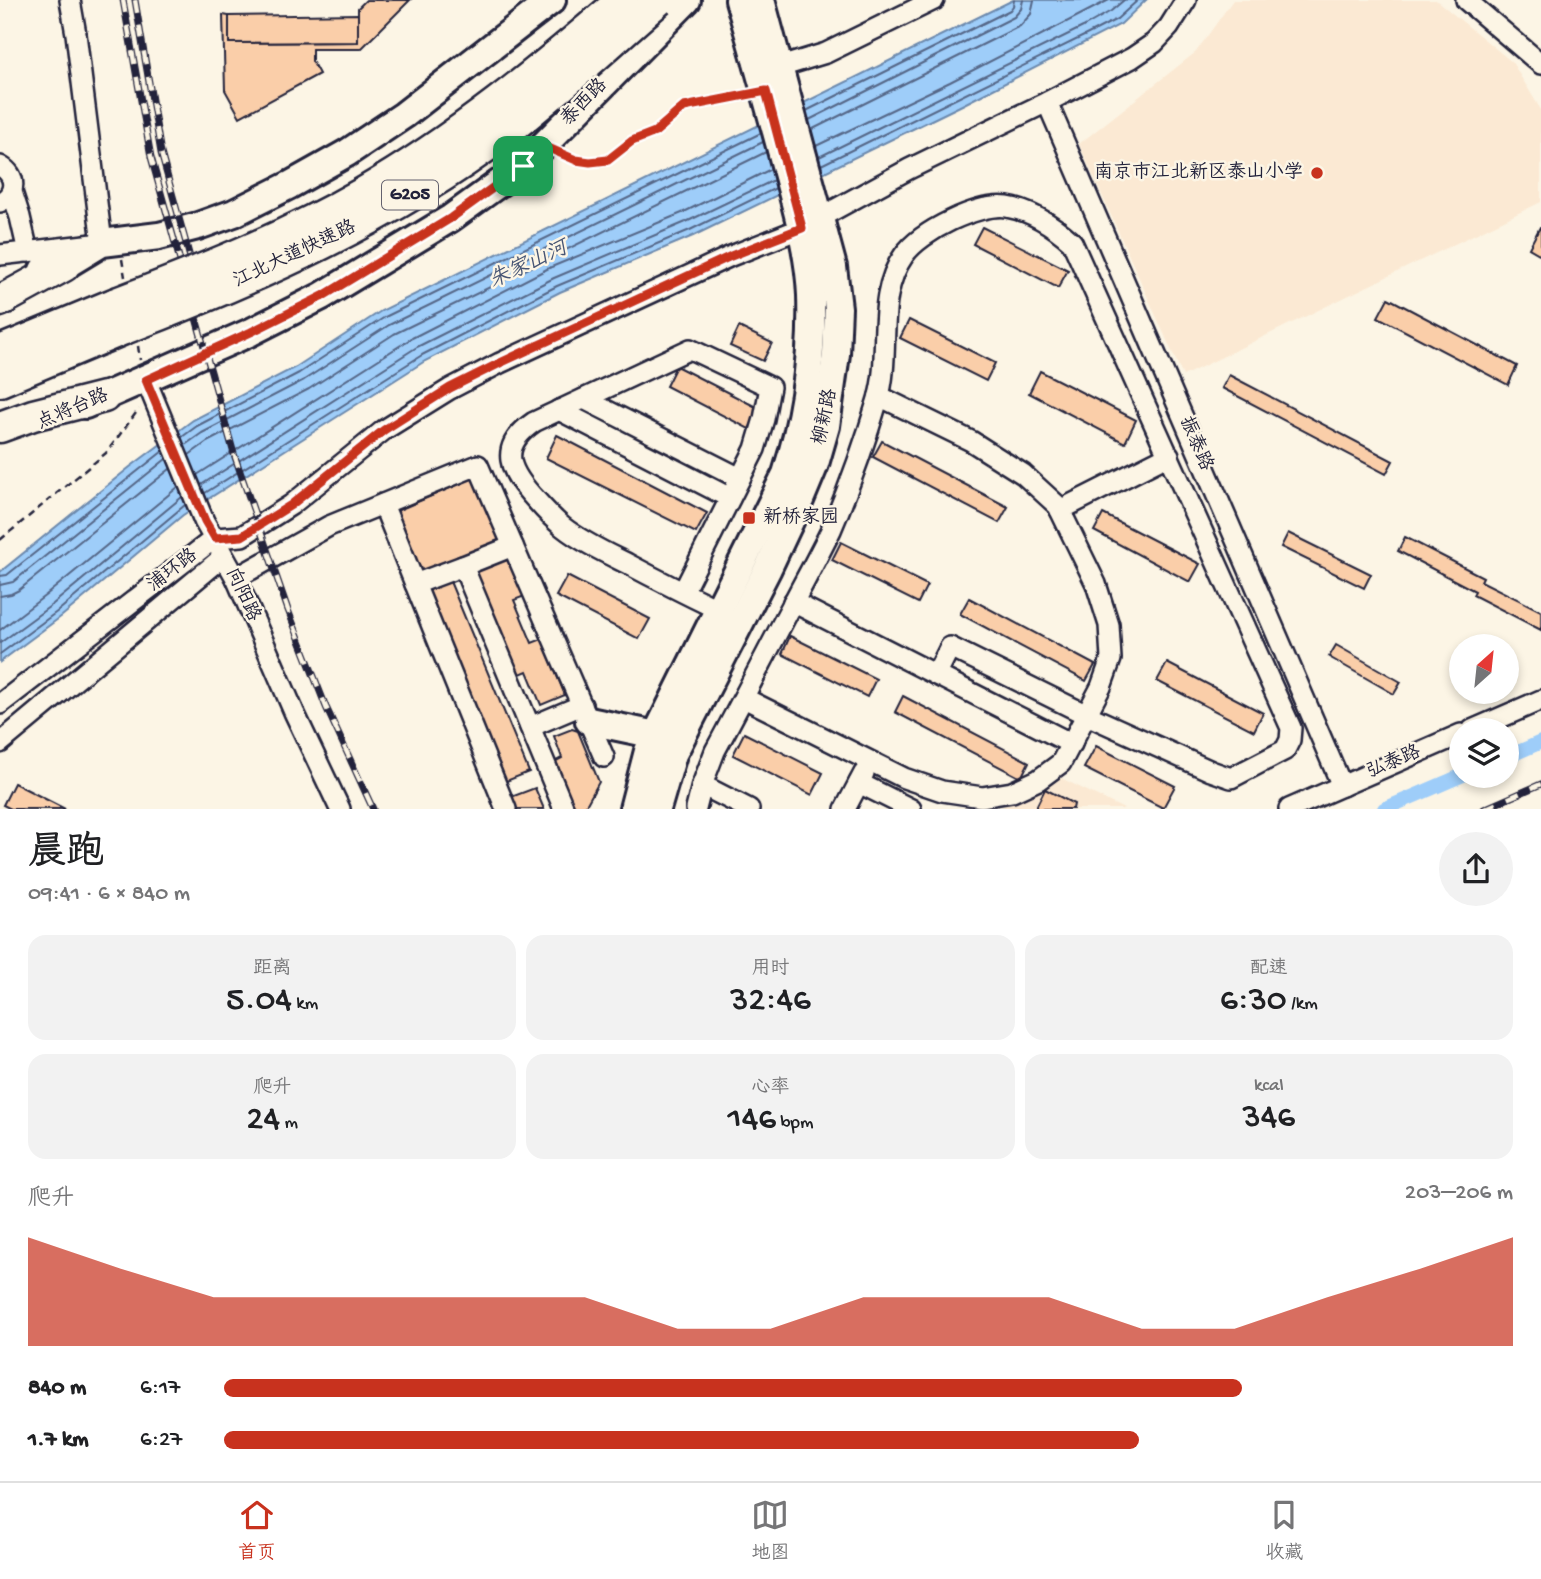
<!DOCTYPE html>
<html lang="zh">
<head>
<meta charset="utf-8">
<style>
	:root { --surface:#fff; --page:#f2f2f2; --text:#202124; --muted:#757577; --line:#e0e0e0; --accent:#c8321e }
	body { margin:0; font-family:"Gochi Hand","LXGW WenKai TC",sans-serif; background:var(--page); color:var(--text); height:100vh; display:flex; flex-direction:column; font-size:26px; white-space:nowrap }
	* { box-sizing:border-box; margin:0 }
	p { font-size:23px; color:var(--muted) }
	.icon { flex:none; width:38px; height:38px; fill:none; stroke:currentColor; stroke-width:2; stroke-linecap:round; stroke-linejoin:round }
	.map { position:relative; height:809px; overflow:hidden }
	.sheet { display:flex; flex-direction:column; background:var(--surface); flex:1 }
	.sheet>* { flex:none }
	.needle { width:46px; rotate:27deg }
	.tools { position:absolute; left:1449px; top:634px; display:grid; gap:14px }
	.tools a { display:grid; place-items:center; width:70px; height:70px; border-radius:50%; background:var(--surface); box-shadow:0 4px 10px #0003; font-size:35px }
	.pin { position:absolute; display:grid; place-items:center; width:60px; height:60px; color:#fff; margin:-30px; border-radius:14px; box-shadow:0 4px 10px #0006 }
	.round { display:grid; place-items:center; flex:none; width:74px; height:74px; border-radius:37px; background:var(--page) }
	.head { display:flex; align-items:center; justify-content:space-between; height:119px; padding:0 28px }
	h1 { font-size:38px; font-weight:600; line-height:52px }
	.stats { display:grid; grid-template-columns:repeat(3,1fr); gap:10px; height:119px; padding:7px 28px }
	.stats div { display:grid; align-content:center; border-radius:18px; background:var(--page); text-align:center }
	.stats b { font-size:35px; font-weight:600 }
	.stats small { font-size:19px; font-weight:400 }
	.stats p { font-size:19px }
	.chart { height:196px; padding:14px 28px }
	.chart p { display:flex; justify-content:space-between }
	.chart svg { width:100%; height:126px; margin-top:7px; fill:var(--accent); opacity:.7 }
	ul { padding:0 28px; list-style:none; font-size:23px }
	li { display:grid; grid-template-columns:112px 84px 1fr; align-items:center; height:52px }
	li i { height:18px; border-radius:9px; background:var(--accent) }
	.tabs { display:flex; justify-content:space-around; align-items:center; height:98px; border-top:2px solid var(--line); background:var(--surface); font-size:19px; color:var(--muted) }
	.tabs a { display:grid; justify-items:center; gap:4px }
	.tabs .on { color:var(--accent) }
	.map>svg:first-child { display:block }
	.built { fill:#fbe9d3 }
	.water { fill:#9ecdf9; stroke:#6c89ad; stroke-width:2 }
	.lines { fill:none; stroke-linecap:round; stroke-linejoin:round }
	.shore { stroke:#546687; stroke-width:2 }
	.canal { stroke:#9ecdf9; stroke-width:14 }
	.building { fill:#facea9; stroke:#22223b; stroke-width:2 }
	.minor-casing { stroke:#22223b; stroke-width:24 }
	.major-casing { stroke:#22223b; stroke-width:32 }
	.highway-casing { stroke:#22223b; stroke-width:35 }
	.path { stroke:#22223b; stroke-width:2.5; stroke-dasharray:7 5; stroke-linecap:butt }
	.minor { stroke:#fcf5e5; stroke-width:19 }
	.major { stroke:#fcf5e5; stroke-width:26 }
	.highway { stroke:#fcf5e5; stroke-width:30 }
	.rail-casing { stroke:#22223b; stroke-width:7 }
	.rail { stroke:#fcf5e5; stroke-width:4.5; stroke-dasharray:13; stroke-linecap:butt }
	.highway-bridge-casing { stroke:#22223b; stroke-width:35; stroke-linecap:butt }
	.highway-bridge { stroke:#fcf5e5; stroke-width:30 }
	.route-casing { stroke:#fff; stroke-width:14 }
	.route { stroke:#c8321e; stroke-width:9 }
	.poi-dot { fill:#c8321e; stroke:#fcf5e5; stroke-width:2.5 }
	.labels { text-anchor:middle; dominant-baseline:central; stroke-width:5; stroke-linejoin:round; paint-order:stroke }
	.shield { fill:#fcf5e5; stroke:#63616e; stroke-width:2 }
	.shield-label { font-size:18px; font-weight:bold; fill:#22223b }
	.street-label { font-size:19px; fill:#22223b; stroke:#fcf5e5 }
	.poi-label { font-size:19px; fill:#22223b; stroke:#fcf5e5; text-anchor:end }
	.water-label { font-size:21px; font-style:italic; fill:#475574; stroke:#fcf5e5 }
</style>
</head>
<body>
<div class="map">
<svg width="1541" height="809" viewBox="0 0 1541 809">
	<rect width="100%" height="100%" fill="#fcf5e5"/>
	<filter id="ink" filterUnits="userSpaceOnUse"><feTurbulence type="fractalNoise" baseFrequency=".0143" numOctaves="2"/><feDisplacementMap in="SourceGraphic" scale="14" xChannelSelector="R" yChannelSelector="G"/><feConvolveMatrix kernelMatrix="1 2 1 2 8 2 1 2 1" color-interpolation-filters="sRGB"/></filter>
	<g filter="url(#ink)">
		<!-- built -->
		<g class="built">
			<path d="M1233 0H1436L1512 62 1541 110V202L1183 376 1079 144 1196 52Z"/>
			<path d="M1061 778 1124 809H1002L1005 805Z"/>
		</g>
		<!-- water -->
		<path class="water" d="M1013 0H1146L1121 24 962 105 693 236 560 292 425 361 183 515 62 616 0 662V572L130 467 193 420 296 367 381 311Z"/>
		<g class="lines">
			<!-- shore -->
			<g class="shore">
				<path d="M806 111 1010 10 1013 6 1014 0"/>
				<path d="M809 120 1014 17 1021 9 1023 0"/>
				<path d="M811 130 1020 26 1031 14 1034 0"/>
				<path d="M816 146 950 82 1109 0"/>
				<path d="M819 157 1083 27 1111 11 1124 0"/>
				<path d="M821 165 1088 34 1117 19 1138 0"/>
				<path d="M182 437 197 426 299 373 385 317 761 133"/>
				<path d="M185 445 202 433 304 380 389 325 763 142"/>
				<path d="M189 455 207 442 309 389 394 334 766 152"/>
				<path d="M197 475 412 338 549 268 682 213 771 169"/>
				<path d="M201 485 417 347 554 278 686 222 774 180"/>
				<path d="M205 493 422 355 557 286 690 230 776 188"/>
				<path d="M0 576 7 575 163 451"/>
				<path d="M0 585 13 582 166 459"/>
				<path d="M0 596 11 594 19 590 170 469"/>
				<path d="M0 630 46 595 178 487"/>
				<path d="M0 643 53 604 182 497"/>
				<path d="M0 654 58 611 185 505"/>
			</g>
			<!-- canal -->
			<g class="canal">
				<path d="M1507 757 1541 742"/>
				<path d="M1384 809 1463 775"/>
			</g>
		</g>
		<!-- building -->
		<g class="building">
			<path d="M366 0H410L361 49H312V61L319 74 240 117 225 90 223 15 229 16V43L358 42V8Z"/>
			<path d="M358 14V42L229 43V16Z"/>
			<path d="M982 227 1068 270 1058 288 973 244Z"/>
			<path d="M1540 227H1541V255L1529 248Z"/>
			<path d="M1388 298 1517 366 1508 385 1378 317Z"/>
			<path d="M909 320 995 363 986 381 900 338Z"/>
			<path d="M739 327 772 343 763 361 730 346Z"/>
			<path d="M676 366 760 409 749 429 666 386Z"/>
			<path d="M1040 371 1136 420 1125 443 1029 393Z"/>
			<path d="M1229 375 1393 461 1386 474 1222 388Z"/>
			<path d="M557 435 707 513 696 533 546 458Z"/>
			<path d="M882 441 1008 507 999 523 873 457Z"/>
			<path d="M473 478 500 540 421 574 394 512Z"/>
			<path d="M1103 514 1200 564 1190 582 1094 531Z"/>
			<path d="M1288 533 1371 574 1364 588 1281 547Z"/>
			<path d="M1405 537 1483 577 1481 581 1541 611V630L1473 595 1475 591 1398 551Z"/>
			<path d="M841 542 927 585 918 603 832 560Z"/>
			<path d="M508 554 525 596 514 600 532 643 542 639 565 695 541 705 527 671 518 675 474 568Z"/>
			<path d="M567 576 650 619 639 639 556 596Z"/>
			<path d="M449 579 529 772 504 782 425 588Z"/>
			<path d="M969 598 1095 665 1086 681 960 614Z"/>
			<path d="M790 636 876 679 867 697 782 654Z"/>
			<path d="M1336 645 1401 682 1394 694 1329 657Z"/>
			<path d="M1167 663 1263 713 1254 731 1157 681Z"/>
			<path d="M903 696 1029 762 1021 778 895 712Z"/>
			<path d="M572 729 578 731 599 782 584 809 572 805 556 761 562 758 554 736Z"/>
			<path d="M744 733 823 773 812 795 733 755Z"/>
			<path d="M1096 746 1175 786 1163 808 1084 768Z"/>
			<path d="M14 783 65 809H11L3 805Z"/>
			<path d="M535 788 544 809H516L511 797Z"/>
			<path d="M1045 789 1074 804 1073 809H1035Z"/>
		</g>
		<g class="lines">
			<!-- minor casing -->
			<g class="minor-casing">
				<g id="minor">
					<path d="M1466 0 1541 64"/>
					<path d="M780 67 826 53 934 0"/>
					<path d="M1047 102 1342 786"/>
					<path d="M0 166C17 175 17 194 0 202"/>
					<path d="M12 192 20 217 28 252"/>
					<path d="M821 217 909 169 1047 102 1132 58 1154 43 1169 27 1186 0"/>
					<path d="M0 255 102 243 76 34 70 0"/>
					<path d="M146 380 204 521 236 578 294 712 340 809"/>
					<path d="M584 399 740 478"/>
					<path d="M559 410 730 498"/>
					<path d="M383 504 415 584 463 566 530 727 582 705"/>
					<path d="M1060 510 1169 455"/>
					<path d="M463 566 513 546"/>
					<path d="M236 578 329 526 478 465 604 757"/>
					<path d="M415 584 506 809"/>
					<path d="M683 592 755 449 764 419 770 387 690 349 534 422C496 448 510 472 536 500 544 509 553 519 563 527 582 542 606 553 628 564 658 580 688 595 719 610"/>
					<path d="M793 602 1072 744"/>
					<path d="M744 698 904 778 942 791 982 797 1012 792 1038 780 1061 763 1101 687 1111 659 1109 625 1096 584 1058 506 1023 474 971 441 879 396"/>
					<path d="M0 704 215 538 242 536 291 505 384 430 450 389 500 363 731 256 802 228"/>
					<path d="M530 727 564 809"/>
					<path d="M1472 730 1541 700"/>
					<path d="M0 743 223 557"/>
					<path d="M859 783 911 809"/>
					<path d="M702 785 749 809"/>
					<path d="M696 809 702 785 715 751C741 703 766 654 792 605 805 580 819 555 831 530 849 488 865 443 878 399 892 353 874 297 904 255 921 231 978 203 1007 207 1032 211 1054 226 1072 242L1291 728 1290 740 1285 750 1231 778 1211 771 1087 715 950 647 936 675"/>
					<path d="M845 809 864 773"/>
					<path d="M1289 809 1461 734"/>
				</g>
			</g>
			<!-- major casing -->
			<g class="major-casing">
				<g id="major">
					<path d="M43 270 64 266 102 243 159 236 198 226 234 213 290 185 347 153 404 115 552 0"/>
					<path d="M85 405 251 332 322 296 451 218 523 166 687 0"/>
					<path d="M589 721 656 735"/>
					<path d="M633 809 648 751 786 474C805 416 813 357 811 295 809 251 796 207 785 165 770 109 755 55 739 0"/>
					<path d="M657 809 673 754 768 568 800 500 815 464 826 426 836 354 838 308 833 267 761 0"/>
				</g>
			</g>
			<!-- highway casing -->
			<g class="highway-casing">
				<g id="highway">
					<path d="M0 301 64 266"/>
					<path d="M0 351 116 303"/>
					<path d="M0 381 124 329"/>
					<path d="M0 427 33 415 104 397"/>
				</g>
			</g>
			<!-- path -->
			<g class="path">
				<path d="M563 154 590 162 608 160 632 141 655 132 684 107 746 94"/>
				<path d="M122 259 125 277"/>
				<path d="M138 346 140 360"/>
				<path d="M0 540 106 453 139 409"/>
			</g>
			<!-- minor -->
			<use href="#minor" class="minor"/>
			<!-- major -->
			<use href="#major" class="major"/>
			<!-- highway -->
			<use href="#highway" class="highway"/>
			<!-- rail casing -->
			<g class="rail-casing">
				<g id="rail">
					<path d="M123 0 151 157 234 454 288 610 326 707 373 809"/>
					<path d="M135 0 161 153 199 290"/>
					<path d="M1484 809 1541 784"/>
				</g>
			</g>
			<!-- rail -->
			<use href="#rail" class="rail"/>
			<!-- highway-bridge casing -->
			<g class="highway-bridge-casing">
				<g id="highway-bridge">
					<path d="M116 303C200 271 285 238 363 193 456 139 541 70 622 0"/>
					<path d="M124 329C257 278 391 219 506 132 559 91 608 44 659 0"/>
				</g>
			</g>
			<!-- highway-bridge -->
			<use href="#highway-bridge" class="highway-bridge"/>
		</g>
	</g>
	<g class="lines" filter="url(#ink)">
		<!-- route casing -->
		<g class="route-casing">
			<path id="route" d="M766 91 802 228 731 256 500 363 450 388 384 430 291 505 242 536 215 538 205 521 146 380 251 332 323 296 451 218 523 166 544 146 576 160 590 162 608 160 632 141 655 132 684 107Z"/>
		</g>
		<!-- route -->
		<use href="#route" class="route"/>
	</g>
	<!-- markers -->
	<g class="poi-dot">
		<circle cx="1317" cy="173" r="7"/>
		<rect x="742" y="511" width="14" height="14" rx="3.5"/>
	</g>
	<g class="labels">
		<!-- shield labels -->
		<rect class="shield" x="382" y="180.5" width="56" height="29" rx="5"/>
		<g class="shield-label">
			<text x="410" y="195">G205</text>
		</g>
		<!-- street labels -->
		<g class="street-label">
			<text transform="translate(585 103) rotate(-46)">泰西路</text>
			<text transform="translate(295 255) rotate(-25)">江北大道快速路</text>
			<text transform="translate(73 410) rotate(-23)">点将台路</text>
			<text transform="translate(826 417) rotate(-78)">柳新路</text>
			<text transform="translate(1195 444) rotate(67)">振泰路</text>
			<text transform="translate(173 571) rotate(-38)">浦环路</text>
			<text transform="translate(242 595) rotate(65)">向阳路</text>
			<text transform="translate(1394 763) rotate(-23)">弘泰路</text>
		</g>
		<!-- poi labels -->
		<g class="poi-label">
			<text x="1303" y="173">南京市江北新区泰山小学</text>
			<text x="763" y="518" text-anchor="start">新桥家园</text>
		</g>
		<!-- water labels -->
		<g class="water-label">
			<text transform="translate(529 266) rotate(-25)">朱家山河</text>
		</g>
	</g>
</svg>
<div class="tools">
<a><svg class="needle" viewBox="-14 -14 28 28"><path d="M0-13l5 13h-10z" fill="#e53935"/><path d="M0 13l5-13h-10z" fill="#757577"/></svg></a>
<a><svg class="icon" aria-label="layers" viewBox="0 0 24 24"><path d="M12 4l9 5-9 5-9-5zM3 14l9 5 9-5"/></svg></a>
</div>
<div class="pin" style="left:523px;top:166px;background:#1e9e55"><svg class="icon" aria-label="arrive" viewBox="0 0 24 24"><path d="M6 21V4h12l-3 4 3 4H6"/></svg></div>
</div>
<section class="sheet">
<div class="head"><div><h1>晨跑</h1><p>09:41 · 6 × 840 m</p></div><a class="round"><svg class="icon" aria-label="share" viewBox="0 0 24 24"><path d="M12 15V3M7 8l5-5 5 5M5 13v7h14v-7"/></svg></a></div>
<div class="stats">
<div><p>距离</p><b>5.04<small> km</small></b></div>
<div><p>用时</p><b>32:46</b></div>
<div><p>配速</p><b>6:30<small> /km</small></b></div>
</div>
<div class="stats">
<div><p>爬升</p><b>24<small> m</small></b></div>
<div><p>心率</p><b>146<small> bpm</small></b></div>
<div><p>kcal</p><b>346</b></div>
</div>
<div class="chart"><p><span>爬升</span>203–206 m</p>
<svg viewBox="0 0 160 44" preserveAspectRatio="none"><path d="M0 44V6L10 17L20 27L30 27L40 27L50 27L60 27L70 38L80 38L90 27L100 27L110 27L120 38L130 38L140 27L150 17L160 6V44z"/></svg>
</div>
<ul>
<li><b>840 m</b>6:17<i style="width:79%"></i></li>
<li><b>1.7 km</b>6:27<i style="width:71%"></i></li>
</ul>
</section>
<nav class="tabs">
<a class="on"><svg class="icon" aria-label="home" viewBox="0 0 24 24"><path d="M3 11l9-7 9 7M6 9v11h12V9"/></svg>首页</a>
<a><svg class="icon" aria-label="map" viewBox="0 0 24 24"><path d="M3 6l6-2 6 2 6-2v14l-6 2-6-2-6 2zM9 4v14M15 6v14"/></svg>地图</a>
<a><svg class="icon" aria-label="saved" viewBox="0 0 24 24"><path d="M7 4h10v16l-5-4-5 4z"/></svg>收藏</a>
</nav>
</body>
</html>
